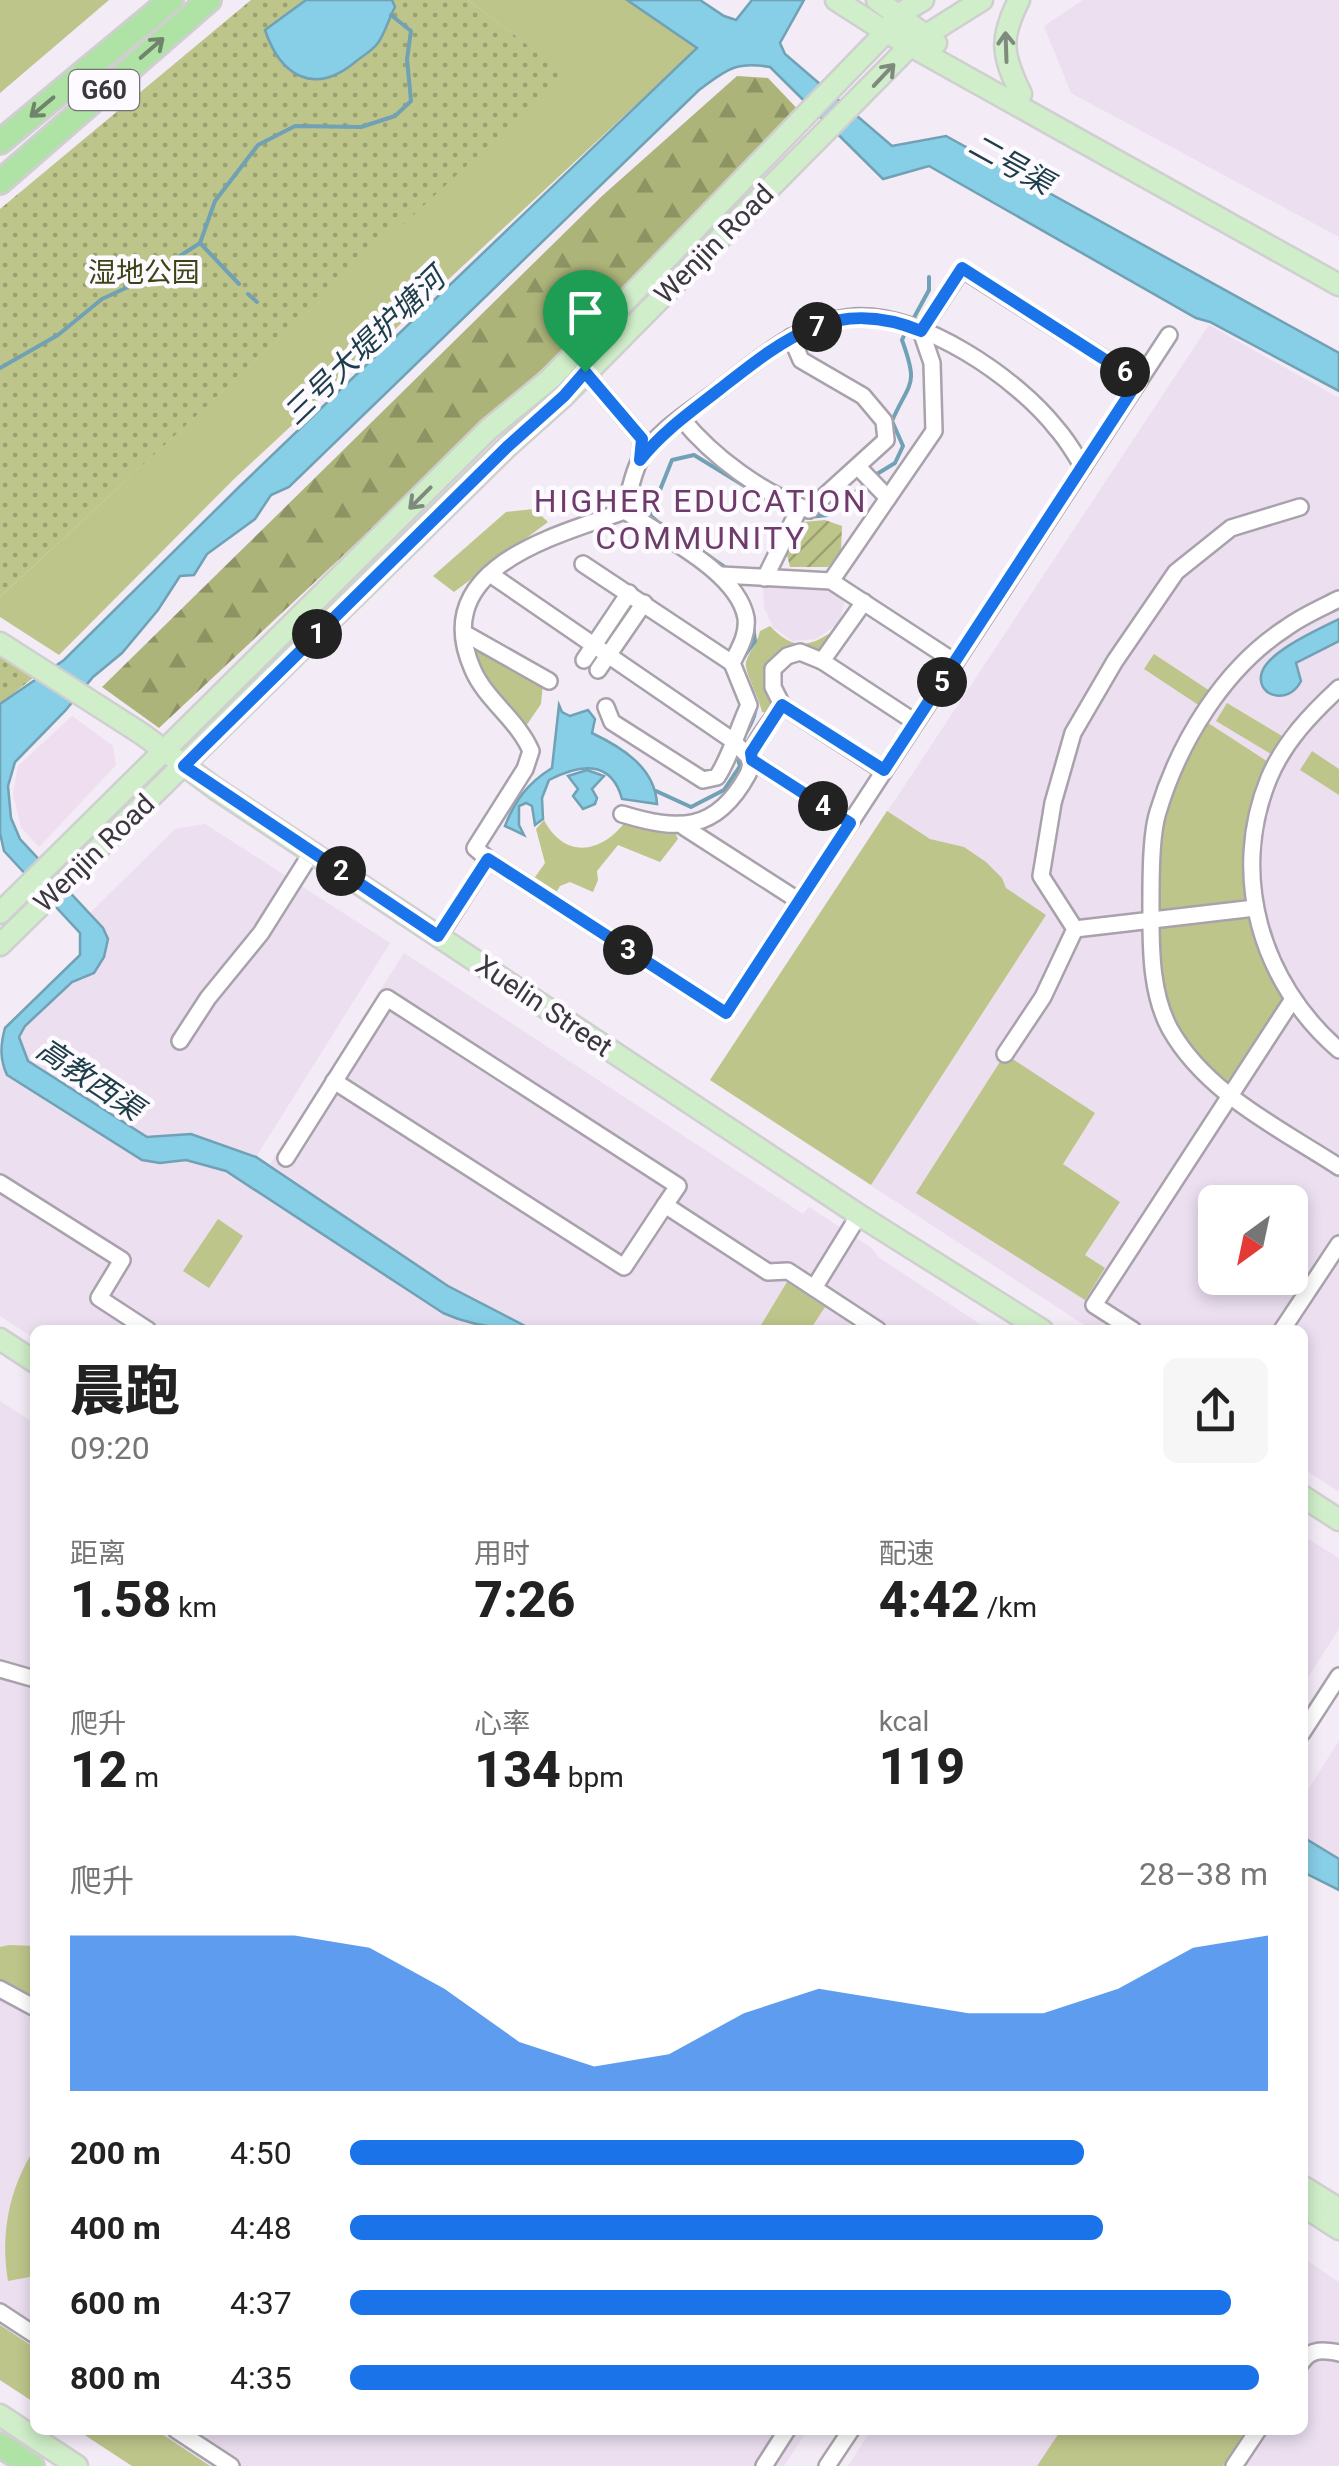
<!DOCTYPE html>
<html lang="zh">
<head>
<meta charset="utf-8">
<style>
	:root { --surface:#fff; --page:#f6f6f6; --text:#222; --muted:#767676; --accent:#1a73e8 }
	body { margin:0; font-family:Roboto,"Noto Sans SC",sans-serif; background:var(--page); color:var(--text); height:100vh; display:flex; flex-direction:column; font-size:38px; white-space:nowrap }
	* { box-sizing:border-box; margin:0 }
	p { font-size:32px; color:var(--muted) }
	.icon { flex:none; width:55px; height:55px; fill:none; stroke:currentColor; stroke-width:2; stroke-linecap:round; stroke-linejoin:round }
	.map { position:relative; flex:1; overflow:hidden }
	.drawer { position:absolute; left:30px; top:1325px; width:1278px; height:1110px; display:flex; flex-direction:column; background:var(--surface); border-radius:15px; box-shadow:0 5px 15px #0003 }
	.drawer>* { flex:none }
	.needle { width:65px; rotate:213deg }
	.buttons { position:absolute; left:1198px; top:1185px; display:grid; gap:20px }
	.buttons a { display:grid; place-items:center; width:110px; height:110px; border-radius:15px; background:var(--surface); box-shadow:0 5px 15px #0003; font-size:50px }
	.pin { position:absolute; display:grid; place-items:center; width:85px; height:85px; color:#fff; margin:-102px -42px; border-radius:50% 50% 50% 0; rotate:-45deg; box-shadow:0 0 10px #0007 }
	.pin .icon { rotate:45deg }
	.km { position:absolute; width:50px; height:50px; margin:-25px; border-radius:50%; background:#222; color:#fff; font-size:28px; line-height:50px; text-align:center }
	.round { display:grid; place-items:center; flex:none; width:105px; height:105px; border-radius:15px; background:var(--page) }
	.summary { display:flex; align-items:center; justify-content:space-between; height:170px; padding:0 40px }
	h1 { font-size:55px; font-weight:800; line-height:75px }
	.stats { display:grid; grid-template-columns:repeat(3,1fr); gap:15px; height:170px; padding:10px 40px }
	.stats div { display:grid; align-content:center }
	.stats b { font-size:50px; font-weight:800 }
	.stats small { font-size:28px; font-weight:400 }
	.stats p { font-size:28px }
	.chart { height:280px; padding:20px 40px }
	.chart p { display:flex; justify-content:space-between }
	.chart svg { width:100%; height:180px; margin-top:10px; fill:var(--accent); opacity:.7 }
	ul { padding:0 40px; list-style:none; font-size:32px }
	li { display:grid; grid-template-columns:160px 120px 1fr; align-items:center; height:75px }
	li i { height:25px; border-radius:12px; background:var(--accent) }
	.map>svg:first-child { display:block }
	.commercial { fill:#efdef0 }
	.built { fill:#ebdff0; fill-rule:evenodd }
	.grass { fill:#bec58a }
	.forest { fill:url(#forest-firs) }
	.park { fill:url(#park-dots) }
	.garden { fill:url(#garden-furrows) }
	.water { fill:#87cee7; stroke:#70a1b4; stroke-width:2.5 }
	.lines { fill:none; stroke-linecap:round; stroke-linejoin:round }
	.stream { stroke:#70a1b4; stroke-width:4 }
	.minor-casing { stroke:#a9a2ac; stroke-width:20 }
	.major-casing { stroke:#d0cfd0; stroke-width:25 }
	.highway-casing { stroke:#d0cfd0; stroke-width:28 }
	.minor { stroke:#fff; stroke-width:15 }
	.major { stroke:#cfeec9; stroke-width:20 }
	.highway { stroke:#afe2a5; stroke-width:22 }
	.oneway { stroke:#7e8a7b }
	.oneway2 { stroke:#6f846b }
	.route-casing { stroke:#fff; stroke-width:20 }
	.route { stroke:#1a73e8; stroke-width:12 }
	.labels { text-anchor:middle; dominant-baseline:central; stroke-width:9; stroke-linejoin:round; paint-order:stroke }
	.shield { fill:#fdfbff; stroke:#757276; stroke-width:2.5 }
	.shield-label { font-size:25px; font-weight:bold; fill:#3b383c }
	.street-label { font-size:28px; fill:#3b383c; stroke:#fdfbff }
	.park-label { font-size:28px; fill:#3f4316; stroke:#fdfbff }
	.water-label { font-size:30px; font-style:italic; fill:#1d3e49; stroke:#fdfbff }
	.quarter-label { font-size:32px; letter-spacing:2.5px; fill:#6f3b6b; stroke:#fdfbff }
</style>
</head>
<body>
<div class="map">
<svg width="1339" height="2466" viewBox="0 0 1339 2466">
	<defs>
		<pattern id="forest-firs" width="22" height="20" patternUnits="userSpaceOnUse" patternTransform="scale(2.5)"><rect width="22" height="20" fill="#adb479"/><path d="M5 1l3.5 6h-7zM16 11l3.5 6h-7z" fill="#8e9364"/></pattern>
		<pattern id="park-dots" width="8" height="8" patternUnits="userSpaceOnUse" patternTransform="scale(2.5)"><rect width="8" height="8" fill="#bec58a"/><path d="M2 2h.1M6 6h.1" fill="none" stroke="#9ca172" stroke-width="1.8" stroke-linecap="round"/></pattern>
		<pattern id="garden-furrows" width="10" height="10" patternUnits="userSpaceOnUse" patternTransform="scale(2.5)"><rect width="10" height="10" fill="#bec58a"/><path d="M-1 1l2-2M0 10L10 0M9 11l2-2" fill="none" stroke="#9ca172"/></pattern>
	</defs>
	<rect width="100%" height="100%" fill="#f3ebf6"/>
	<!-- commercial -->
	<path class="commercial" d="M72 716 113 746 116 765 39 847 21 827 13 794 18 766Z"/>
	<!-- built -->
	<g class="built">
		<path d="M1083 0H1339V237L1071 93 1044 26Z"/>
		<path d="M1209 325 1339 398V1492L1303 1468 1302 1330H1092L710 1080ZM1215 1202H1290V1278H1215Z"/>
		<path d="M763 585 840 587 844 604 839 623 816 639 792 641 773 627 764 607Z"/>
		<path d="M205 824 390 943 256 1157 191 1134 147 1137 28 1061 18 1037 25 1026 72 981 84 979 103 928 88 915 175 829Z"/>
		<path d="M404 953 803 1214 809 1207 872 1248 878 1257 989 1330H533L448 1286 270 1164Z"/>
		<path d="M0 1064 7 1075 142 1160 161 1163 186 1160 226 1171 443 1313 466 1323 506 1330H35V1339L0 1316Z"/>
		<path d="M0 1401 35 1424V2403L0 2380Z"/>
		<path d="M1303 1536 1339 1558V1629L1303 1685Z"/>
		<path d="M1339 1741V1859L1303 1837 1302 1799Z"/>
		<path d="M1303 2258 1339 2282V2466H848L871 2430H1302Z"/>
		<path d="M77 2430H808L784 2466H132Z"/>
	</g>
	<!-- grass -->
	<g class="grass">
		<path d="M0 0H109L0 93Z"/>
		<path d="M468 0H627L698 47 233 480 59 655 0 617V597L565 74Z"/>
		<path d="M534 509 548 522 454 592 433 576 506 512Z"/>
		<path d="M770 626C792 649 807 649 833 631L810 662 798 658 781 667 777 705 769 713 762 712C759 697 744 672 746 662 749 652 757 644 760 631Z"/>
		<path d="M470 643 543 683 541 704 526 726 481 674Z"/>
		<path d="M1154 654 1210 691 1200 706 1144 669Z"/>
		<path d="M1227 703 1282 736 1271 754 1216 721Z"/>
		<path d="M1202 719 1276 767 1253 842 1255 907 1293 999 1230 1096 1168 1026 1151 967 1156 814Z"/>
		<path d="M1312 751 1339 769V795L1300 770Z"/>
		<path d="M887 811 930 839 964 847 986 862 1002 878 1006 888 1046 915 871 1185 710 1080Z"/>
		<path d="M628 818 673 828 678 839 660 862 618 845 597 871 598 880 593 892 570 882 560 886 554 896 533 880 545 863 536 829 544 820C566 862 605 852 628 818Z"/>
		<path d="M1005 1054 1095 1113 1063 1164 1120 1202 1085 1255 1105 1268 1085 1300 916 1193Z"/>
		<path d="M218 1219 243 1236 209 1288 183 1271Z"/>
		<path d="M787 1282 825 1307 810 1330H758Z"/>
		<path d="M9 1945 35 1946V2008L0 1989V1947Z"/>
		<path d="M35 2148V2276L8 2281C0 2234 9 2188 35 2148Z"/>
		<path d="M0 2325 35 2348V2403L0 2380Z"/>
		<path d="M77 2430H156L210 2466H132Z"/>
		<path d="M1061 2430H1246L1223 2466H1037Z"/>
	</g>
	<!-- forest -->
	<path class="forest" d="M737 76 768 78 808 120 159 728 102 687 602 196Z"/>
	<!-- park -->
	<g class="park">
		<path d="M251 0H468L566 74 0 597V209Z"/>
		<path d="M0 642 43 670 0 704Z"/>
	</g>
	<!-- garden -->
	<path class="garden" d="M825 520 842 526 841 551 828 567H790L785 547 791 523Z"/>
	<!-- water -->
	<g class="water">
		<path d="M306 0H392L395 7C389 18 385 33 378 43 372 51 361 57 354 63 313 96 280 75 265 30Z"/>
		<path d="M627 0H700L724 16 736 20 752 0H804L780 43 785 54 892 146 946 136 1339 353V391L1210 322 1196 318 929 166 883 179 770 67C735 61 726 70 699 90L289 487 271 495 255 519 207 554 194 575 180 576 158 610 122 653 93 677 65 711 15 762 8 786 11 818 20 839 103 928 108 939 104 957 94 973 72 982 25 1026 19 1037 28 1061 147 1137 191 1134 256 1157 448 1286 533 1330C502 1330 472 1326 443 1313L226 1171 186 1160 160 1163 142 1160 7 1075C0 1060 0 1046 5 1028L80 955V933L4 851 0 833V704L64 660 240 486 697 48Z"/>
		<path d="M1339 619V641L1296 663 1301 681C1288 707 1254 695 1262 672 1269 651 1319 629 1339 619Z"/>
		<path d="M559 705 562 712 570 716 588 710 595 719 592 733C621 747 655 767 657 804L622 799C611 758 578 765 549 780L542 798 543 819 535 825 532 806 526 803 519 806V825L524 835 505 826C515 800 528 783 552 768Z"/>
		<path d="M587 770 604 776 592 789 597 798 595 804 583 809 573 796 578 789 568 776Z"/>
		<path d="M1303 1837 1339 1859V1890L1303 1872Z"/>
	</g>
	<g class="lines">
		<!-- stream -->
		<g class="stream">
			<path d="M201 244 239 284"/>
			<path d="M248 294 257 302"/>
			<path d="M911 323 929 290V277"/>
			<path d="M0 368 58 335 102 299 141 281 200 243 215 201 258 145 295 126 361 127 395 116 411 101 407 59 411 31 391 15"/>
			<path d="M872 477 895 463 903 446 892 421C910 380 919 387 902 340L906 331"/>
			<path d="M801 518 827 515 865 484"/>
			<path d="M660 524 650 515 672 460 694 455 792 515"/>
			<path d="M685 540 726 568"/>
			<path d="M743 658 755 641 753 626"/>
			<path d="M743 738C756 717 761 706 748 683"/>
			<path d="M656 791 691 807 724 790 740 766 735 750"/>
		</g>
		<!-- minor casing -->
		<g class="minor-casing">
			<g id="minor">
				<path d="M585 372 642 439 640 460"/>
				<path d="M682 419C713 457 762 493 809 510L886 440 884 421 863 396 801 360 791 337"/>
				<path d="M859 468 888 498"/>
				<path d="M583 564 732 663"/>
				<path d="M490 574 732 740 752 760 850 823"/>
				<path d="M721 575 831 581 955 662"/>
				<path d="M765 578 800 507"/>
				<path d="M831 581 934 431 932 363 921 331 962 269 1139 381"/>
				<path d="M1339 599C1321 608 1302 616 1286 628 1224 668 1179 742 1158 812 1150 837 1151 890 1151 918 1151 954 1152 996 1170 1029 1206 1093 1279 1128 1339 1167"/>
				<path d="M864 602 822 661 915 722"/>
				<path d="M464 633 549 681"/>
				<path d="M584 660 629 593"/>
				<path d="M822 661 800 652 787 656 773 669V687L782 705 884 771"/>
				<path d="M598 670 644 603"/>
				<path d="M1339 688C1311 714 1284 742 1269 778 1229 875 1261 983 1339 1050"/>
				<path d="M606 707 612 722 703 780 717 777C731 756 738 728 749 705L732 663C739 649 748 635 746 618 738 572 662 536 625 511"/>
				<path d="M622 814C678 831 716 833 748 774 752 766 750 759 752 751 758 736 773 719 782 705"/>
				<path d="M684 827 799 901"/>
				<path d="M488 859 726 1013 1169 335"/>
				<path d="M1075 929 1255 908"/>
				<path d="M439 936 488 859 475 848 525 769 531 751C518 720 486 700 473 670 427 567 555 536 625 511 629 494 632 475 640 460 657 430 694 409 720 389 760 358 801 321 854 317 922 313 1016 377 1057 429 1067 440 1075 454 1083 467"/>
				<path d="M180 1041 208 998 261 933 312 852"/>
				<path d="M1005 1054 1043 997 1075 929 1041 876 1053 803 1073 733 1115 661 1176 572 1231 528 1300 507"/>
				<path d="M334 1081 624 1267 665 1205"/>
				<path d="M286 1158 387 998 678 1186 665 1205 768 1272 788 1271 878 1330"/>
				<path d="M0 1183 122 1260 99 1298 148 1330"/>
				<path d="M814 1288 859 1215"/>
				<path d="M1133 1330 1094 1305 1293 999"/>
				<path d="M1282 1330 1339 1244"/>
				<path d="M0 1669 35 1679"/>
				<path d="M1302 1733 1339 1676"/>
				<path d="M0 1989 35 2008"/>
				<path d="M0 2312 35 2335"/>
				<path d="M1302 2362C1311 2348 1325 2350 1339 2353"/>
				<path d="M176 2430 231 2466"/>
				<path d="M764 2466 787 2430"/>
				<path d="M827 2466 851 2430"/>
				<path d="M1234 2466 1258 2430"/>
			</g>
		</g>
		<!-- major casing -->
		<g class="major-casing">
			<g id="major">
				<path d="M836 0 886 32 1339 285"/>
				<path d="M877 0 936 43"/>
				<path d="M1019 0C999 39 1002 55 1021 94"/>
				<path d="M0 643 142 734 216 789 859 1215 1042 1330"/>
				<path d="M0 913 489 429 550 379 886 32 898 15 923 0"/>
				<path d="M0 945 507 447 564 396 912 44 982 0"/>
				<path d="M0 1339 35 1362"/>
				<path d="M1302 1496 1339 1520"/>
				<path d="M1302 2186 1339 2209"/>
				<path d="M1302 2205 1339 2229"/>
				<path d="M0 2415 77 2466"/>
			</g>
		</g>
		<!-- highway casing -->
		<g class="highway-casing">
			<g id="highway">
				<path d="M0 142 171 0"/>
				<path d="M0 182 209 0"/>
				<path d="M0 2445 32 2466"/>
			</g>
		</g>
		<!-- minor -->
		<use href="#minor" class="minor"/>
		<!-- major -->
		<use href="#major" class="major"/>
		<!-- highway -->
		<use href="#highway" class="highway"/>
	</g>
	<!-- one-way arrows -->
	<defs><path id="oneway-shaft" d="M-6 0H5M1.5-3L5.5 0L1.5 3" fill="none" stroke-width="1.6" stroke-linecap="round" stroke-linejoin="round" transform="scale(2.5)"/></defs>
	<g class="oneway">
		<use href="#oneway-shaft" transform="translate(1006 47) rotate(-92)"/>
		<use href="#oneway-shaft" transform="translate(884 75) rotate(-47)"/>
		<use href="#oneway-shaft" transform="translate(420 498) rotate(135)"/>
	</g>
	<g class="oneway2">
		<use href="#oneway-shaft" transform="translate(152 48) rotate(-41)"/>
		<use href="#oneway-shaft" transform="translate(42 107) rotate(140)"/>
	</g>
	<g class="lines">
		<!-- route casing -->
		<g class="route-casing">
			<path id="route" d="M962 268 1138 381 884 770 782 705 751 753 752 760 850 823 726 1013 488 859 438 936 184 766 507 447 564 396 585 372 642 439 640 460C663 431 692 411 720 389 785 338 836 296 921 331Z"/>
		</g>
		<!-- route -->
		<use href="#route" class="route"/>
	</g>
	<g class="labels">
		<!-- shield labels -->
		<rect class="shield" x="69" y="70" width="70" height="40" rx="8"/>
		<g class="shield-label">
			<text x="104" y="90">G60</text>
		</g>
		<!-- street labels -->
		<g class="street-label">
			<text transform="translate(714 244) rotate(-45)">Wenjin Road</text>
			<text transform="translate(94 853) rotate(-44)">Wenjin Road</text>
			<text transform="translate(544 1006) rotate(34)">Xuelin Street</text>
		</g>
		<!-- park labels -->
		<g class="park-label">
			<text x="144" y="272">湿地公园</text>
		</g>
		<!-- water labels -->
		<g class="water-label">
			<text transform="translate(1011 164) rotate(29)">二号渠</text>
			<text transform="translate(364 346) rotate(-44)">三号大堤护塘河</text>
			<text transform="translate(90 1079) rotate(34)">高教西渠</text>
		</g>
		<!-- quarter labels -->
		<g class="quarter-label">
			<text x="701" y="501">HIGHER EDUCATION<tspan x="701" dy="37">COMMUNITY</tspan></text>
		</g>
	</g>
</svg>
<div class="buttons">
<a><svg class="needle" viewBox="-14 -14 28 28"><path d="M0-13l5 13h-10z" fill="#e53935"/><path d="M0 13l5-13h-10z" fill="#767676"/></svg></a>
</div>
<div class="pin" style="left:585px;top:372px;background:#1e9e55"><svg class="icon" aria-label="arrive" viewBox="0 0 24 24"><path d="M6 21V4h12l-3 4 3 4H6"/></svg></div>
<b class="km" style="left:317px;top:634px">1</b>
<b class="km" style="left:341px;top:871px">2</b>
<b class="km" style="left:628px;top:950px">3</b>
<b class="km" style="left:823px;top:806px">4</b>
<b class="km" style="left:942px;top:682px">5</b>
<b class="km" style="left:1125px;top:372px">6</b>
<b class="km" style="left:817px;top:327px">7</b>
<section class="drawer">
<div class="summary"><div><h1>晨跑</h1><p>09:20</p></div><a class="round"><svg class="icon" aria-label="share" viewBox="0 0 24 24"><path d="M12 15V3M7 8l5-5 5 5M5 13v7h14v-7"/></svg></a></div>
<div class="stats">
<div><p>距离</p><b>1.58<small> km</small></b></div>
<div><p>用时</p><b>7:26</b></div>
<div><p>配速</p><b>4:42<small> /km</small></b></div>
</div>
<div class="stats">
<div><p>爬升</p><b>12<small> m</small></b></div>
<div><p>心率</p><b>134<small> bpm</small></b></div>
<div><p>kcal</p><b>119</b></div>
</div>
<div class="chart"><p><span>爬升</span>28–38 m</p>
<svg viewBox="0 0 160 44" preserveAspectRatio="none"><path d="M0 44V6L10 6L20 6L30 6L40 9L50 19L60 32L70 38L80 35L90 25L100 19L110 22L120 25L130 25L140 19L150 9L160 6V44z"/></svg>
</div>
<ul>
<li><b>200 m</b>4:50<i style="width:80%"></i></li>
<li><b>400 m</b>4:48<i style="width:82%"></i></li>
<li><b>600 m</b>4:37<i style="width:96%"></i></li>
<li><b>800 m</b>4:35<i style="width:99%"></i></li>
</ul>
</section>
</div>
</body>
</html>
